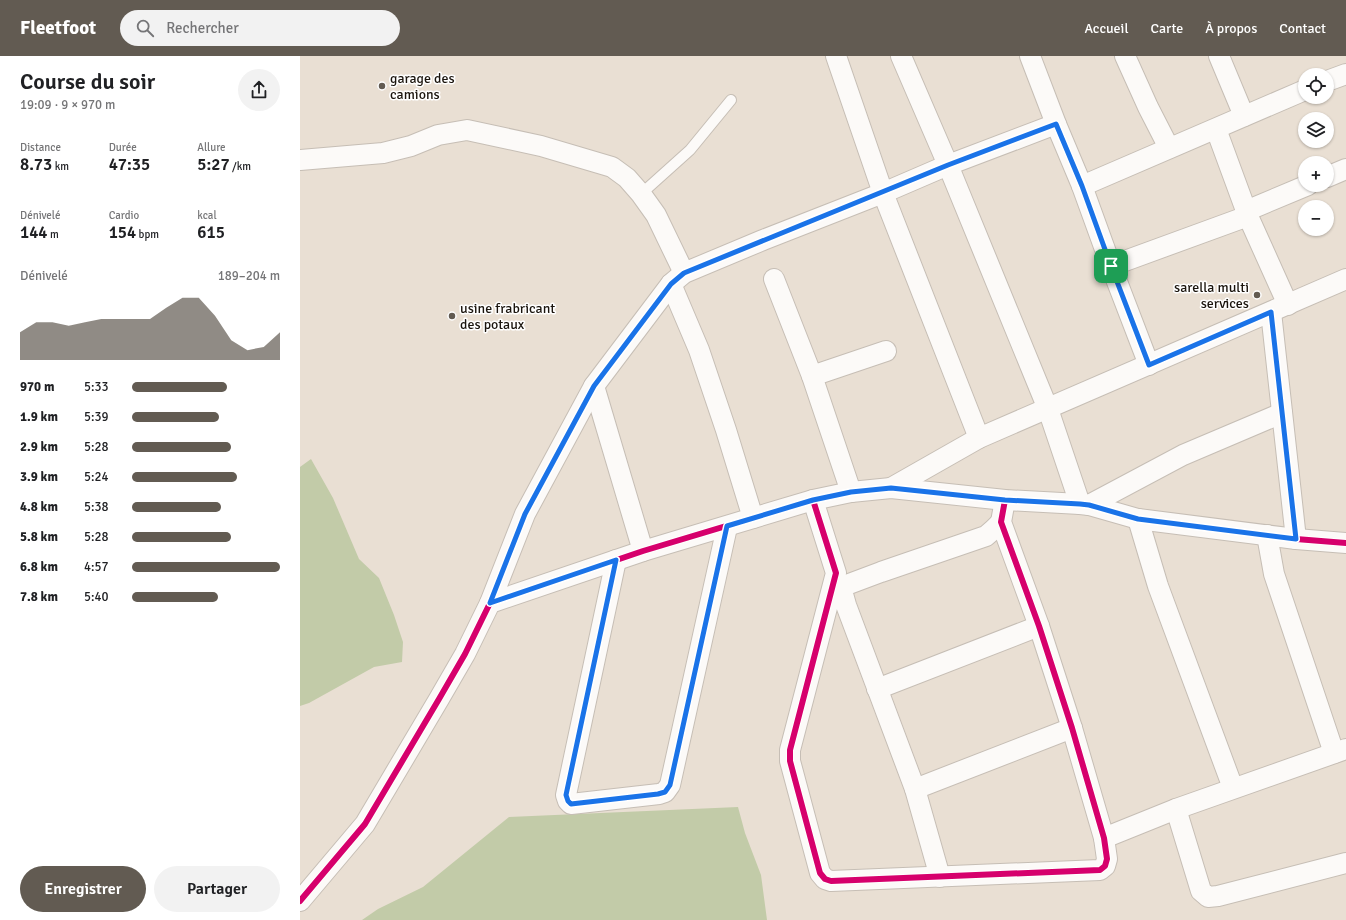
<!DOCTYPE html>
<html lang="fr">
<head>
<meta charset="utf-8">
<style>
	:root { --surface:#fff; --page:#f2f2f2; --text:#202124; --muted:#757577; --accent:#625b52 }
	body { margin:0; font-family:Signika,sans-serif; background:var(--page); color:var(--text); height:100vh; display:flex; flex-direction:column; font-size:15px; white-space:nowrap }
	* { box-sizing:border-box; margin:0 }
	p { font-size:13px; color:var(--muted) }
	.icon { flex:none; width:22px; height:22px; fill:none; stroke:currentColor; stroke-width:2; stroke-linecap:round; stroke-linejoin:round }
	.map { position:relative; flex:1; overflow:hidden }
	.details { display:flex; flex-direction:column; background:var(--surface); width:300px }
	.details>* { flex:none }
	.controls { position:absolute; left:998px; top:12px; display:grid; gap:8px }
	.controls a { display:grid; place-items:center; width:36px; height:36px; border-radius:50%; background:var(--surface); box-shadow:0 1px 3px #0004; font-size:20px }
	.pin { position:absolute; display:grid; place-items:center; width:34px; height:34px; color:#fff; margin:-17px; border-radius:8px; box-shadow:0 2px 6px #0006 }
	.round { display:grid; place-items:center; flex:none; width:42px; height:42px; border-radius:21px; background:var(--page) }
	.head { display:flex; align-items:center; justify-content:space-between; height:68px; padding:0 20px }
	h1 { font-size:22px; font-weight:600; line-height:30px }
	.metrics { display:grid; grid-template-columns:repeat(3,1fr); gap:6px; height:68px; padding:4px 20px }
	.metrics div { display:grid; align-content:center }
	.metrics b { font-size:17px; font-weight:600 }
	.metrics small { font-size:11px; font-weight:400 }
	.metrics p { font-size:11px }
	.chart { height:112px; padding:8px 20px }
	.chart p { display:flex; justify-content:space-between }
	.chart svg { width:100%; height:72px; margin-top:4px; fill:var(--accent); opacity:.7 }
	.primary-button { display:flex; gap:8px; margin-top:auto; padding:8px 20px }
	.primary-button a { flex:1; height:46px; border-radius:24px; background:var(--accent); color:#fff; font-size:16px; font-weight:600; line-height:46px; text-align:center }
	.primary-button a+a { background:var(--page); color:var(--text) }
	ul { padding:0 20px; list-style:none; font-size:13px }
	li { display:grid; grid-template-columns:64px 48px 1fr; align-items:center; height:30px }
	li i { height:10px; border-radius:5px; background:var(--accent) }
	header { display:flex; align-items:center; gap:24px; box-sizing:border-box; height:56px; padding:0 20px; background:var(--accent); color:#fff }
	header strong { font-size:19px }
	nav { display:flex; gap:22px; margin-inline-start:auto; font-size:14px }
	.search { width:280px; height:36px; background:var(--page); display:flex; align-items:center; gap:10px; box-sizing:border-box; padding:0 14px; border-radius:22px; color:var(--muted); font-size:15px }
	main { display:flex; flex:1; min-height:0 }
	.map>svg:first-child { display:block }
	.green { fill:#c2cba8 }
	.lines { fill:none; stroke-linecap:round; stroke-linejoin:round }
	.service-casing { stroke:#c6beb5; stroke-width:12 }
	.minor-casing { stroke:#c6beb5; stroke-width:22 }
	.service { stroke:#fcfaf8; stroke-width:10 }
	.minor { stroke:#fcfaf8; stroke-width:20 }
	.cycleway-casing { stroke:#fff; stroke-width:8 }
	.cycleway { stroke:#d6006c; stroke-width:6 }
	.route-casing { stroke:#fff; stroke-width:8 }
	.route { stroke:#1a73e8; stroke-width:5 }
	.poi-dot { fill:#625b52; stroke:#fff; stroke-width:1.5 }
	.labels { text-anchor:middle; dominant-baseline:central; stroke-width:3; stroke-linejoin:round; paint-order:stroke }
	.poi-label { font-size:14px; fill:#1a140d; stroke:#fff; text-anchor:start }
</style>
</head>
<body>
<header>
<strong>Fleetfoot</strong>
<div class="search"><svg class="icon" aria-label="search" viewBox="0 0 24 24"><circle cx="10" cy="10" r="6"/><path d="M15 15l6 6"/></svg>Rechercher</div>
<nav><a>Accueil</a><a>Carte</a><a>À propos</a><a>Contact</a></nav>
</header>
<main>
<section class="details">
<div class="head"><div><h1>Course du soir</h1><p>19:09 · 9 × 970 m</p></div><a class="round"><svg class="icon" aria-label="share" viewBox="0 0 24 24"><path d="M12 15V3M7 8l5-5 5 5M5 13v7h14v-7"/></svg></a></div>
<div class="metrics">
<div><p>Distance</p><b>8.73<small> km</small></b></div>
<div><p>Durée</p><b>47:35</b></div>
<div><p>Allure</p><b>5:27<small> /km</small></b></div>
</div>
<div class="metrics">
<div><p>Dénivelé</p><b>144<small> m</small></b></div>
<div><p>Cardio</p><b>154<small> bpm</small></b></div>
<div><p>kcal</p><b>615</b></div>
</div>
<div class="chart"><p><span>Dénivelé</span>189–204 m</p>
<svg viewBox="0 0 160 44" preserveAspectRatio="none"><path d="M0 44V27L10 21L20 21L30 23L40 21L50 19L60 19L70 19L80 19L90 12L100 6L110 6L120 17L130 32L140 38L150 36L160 27V44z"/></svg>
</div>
<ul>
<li><b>970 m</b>5:33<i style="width:64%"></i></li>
<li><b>1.9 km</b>5:39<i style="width:59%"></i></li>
<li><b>2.9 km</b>5:28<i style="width:67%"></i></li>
<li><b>3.9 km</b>5:24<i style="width:71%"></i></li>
<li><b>4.8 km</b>5:38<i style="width:60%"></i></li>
<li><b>5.8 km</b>5:28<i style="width:67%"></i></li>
<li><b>6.8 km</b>4:57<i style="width:100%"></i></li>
<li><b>7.8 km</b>5:40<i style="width:58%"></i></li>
</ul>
<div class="primary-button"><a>Enregistrer</a><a>Partager</a></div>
</section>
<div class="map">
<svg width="1046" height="864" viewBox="0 0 1046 864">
	<rect width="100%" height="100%" fill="#e9dfd3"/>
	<!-- green -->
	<g class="green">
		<path d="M11 403 33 442 59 503 79 522 94 559 103 586 102 606 74 611 9 647 0 650V411Z"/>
		<path d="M438 751 445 777 461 819 467 864H62L78 853 123 831 209 761Z"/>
	</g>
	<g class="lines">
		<!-- service casing -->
		<g class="service-casing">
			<path id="service" d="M341 138 390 94 431 44"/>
		</g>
		<!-- minor casing -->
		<g class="minor-casing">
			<g id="minor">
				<path d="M536 0 583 137 679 382"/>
				<path d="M601 0 648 109 748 353 780 448"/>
				<path d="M730 0 756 68 782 130 811 210 849 309"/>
				<path d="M825 0 848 51 869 92"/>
				<path d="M919 0 944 60"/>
				<path d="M1027 25 1046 18"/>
				<path d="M916 73 948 160 988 249"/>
				<path d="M0 104 83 97 111 90 138 79 167 74 241 90 312 111 327 122 341 138 356 159 384 217"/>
				<path d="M1027 121 1046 113"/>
				<path d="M782 130 1005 34"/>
				<path d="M946 155 1008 129"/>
				<path d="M811 210 948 160"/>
				<path d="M474 223 512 320 551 436"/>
				<path d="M371 228 399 294 426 374 453 462"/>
				<path d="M971 256 996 483"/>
				<path d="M512 320 586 295"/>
				<path d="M294 330 343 495"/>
				<path d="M591 432 679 382 1046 223"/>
				<path d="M513 444 536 517 490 694V705L520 817 525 823 531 825 800 814 805 810 807 803 804 782 772 672 739 570 701 466 705 444"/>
				<path d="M789 449 883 399 982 357"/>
				<path d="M838 463 858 530 933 732"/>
				<path d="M967 479 974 518 1034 697"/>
				<path d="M316 504 266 739 268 745 271 748 359 738 365 736 370 729 427 471"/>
				<path d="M190 547 225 458 294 330 371 228 384 217 463 184 583 137 648 109 756 68"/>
				<path d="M577 633 739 570"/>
				<path d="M615 733 772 672"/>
				<path d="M876 753 901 835 908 841 918 840 1046 807"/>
				<path d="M804 782 876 753 1046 693"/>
				<path d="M640 821 615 733 546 549 541 531 581 516 686 480 694 473 701 466"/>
				<path d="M0 845 65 768 139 643 165 598 190 547 343 495 513 444 551 436 591 432 705 444 780 448 789 449 838 463 996 483 1046 487"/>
			</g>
		</g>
		<!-- service -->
		<use href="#service" class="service"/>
		<!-- minor -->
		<use href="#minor" class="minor"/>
		<!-- cycleway casing -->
		<g class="cycleway-casing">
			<g id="cycleway">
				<path d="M513 444 536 517 490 694V705L520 817 525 823 531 825 800 814 805 810 807 803 804 782 772 672 739 570 701 466 705 444"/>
				<path d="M0 845 65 768 139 643 165 598 190 547 343 495 513 444 551 436 591 432 705 444 780 448 789 449 838 463 996 483 1046 487"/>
			</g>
		</g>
		<!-- cycleway -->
		<use href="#cycleway" class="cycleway"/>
	</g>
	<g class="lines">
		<!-- route casing -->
		<g class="route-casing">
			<path id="route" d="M756 68 782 130 811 210 849 309 971 256 996 483 838 463 789 449 780 448 705 444 591 432 551 436 513 444 427 470 370 729 365 736 358 738 271 748 268 745 266 739 316 504 190 547 225 458 294 330 371 228 384 217 648 109Z"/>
		</g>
		<!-- route -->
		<use href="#route" class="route"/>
	</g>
	<!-- markers -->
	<g class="poi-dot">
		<circle cx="82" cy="30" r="4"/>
		<circle cx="957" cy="239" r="4"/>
		<circle cx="152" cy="260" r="4"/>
	</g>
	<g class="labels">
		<!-- poi labels -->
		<g class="poi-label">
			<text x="90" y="22">garage des<tspan x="90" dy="16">camions</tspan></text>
			<text x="949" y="231" text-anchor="end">sarella multi<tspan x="949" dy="16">services</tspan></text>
			<text x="160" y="252">usine frabricant<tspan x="160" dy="16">des potaux</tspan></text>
		</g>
	</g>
</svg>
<div class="controls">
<a><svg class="icon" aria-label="locate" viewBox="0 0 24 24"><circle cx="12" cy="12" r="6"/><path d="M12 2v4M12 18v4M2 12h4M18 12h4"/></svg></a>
<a><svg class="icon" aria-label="layers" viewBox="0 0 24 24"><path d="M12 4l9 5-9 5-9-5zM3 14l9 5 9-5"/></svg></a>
<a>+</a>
<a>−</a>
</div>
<div class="pin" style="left:811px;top:210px;background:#1e9e55"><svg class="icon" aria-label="arrive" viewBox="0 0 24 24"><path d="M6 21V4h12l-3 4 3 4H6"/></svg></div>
</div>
</main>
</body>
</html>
